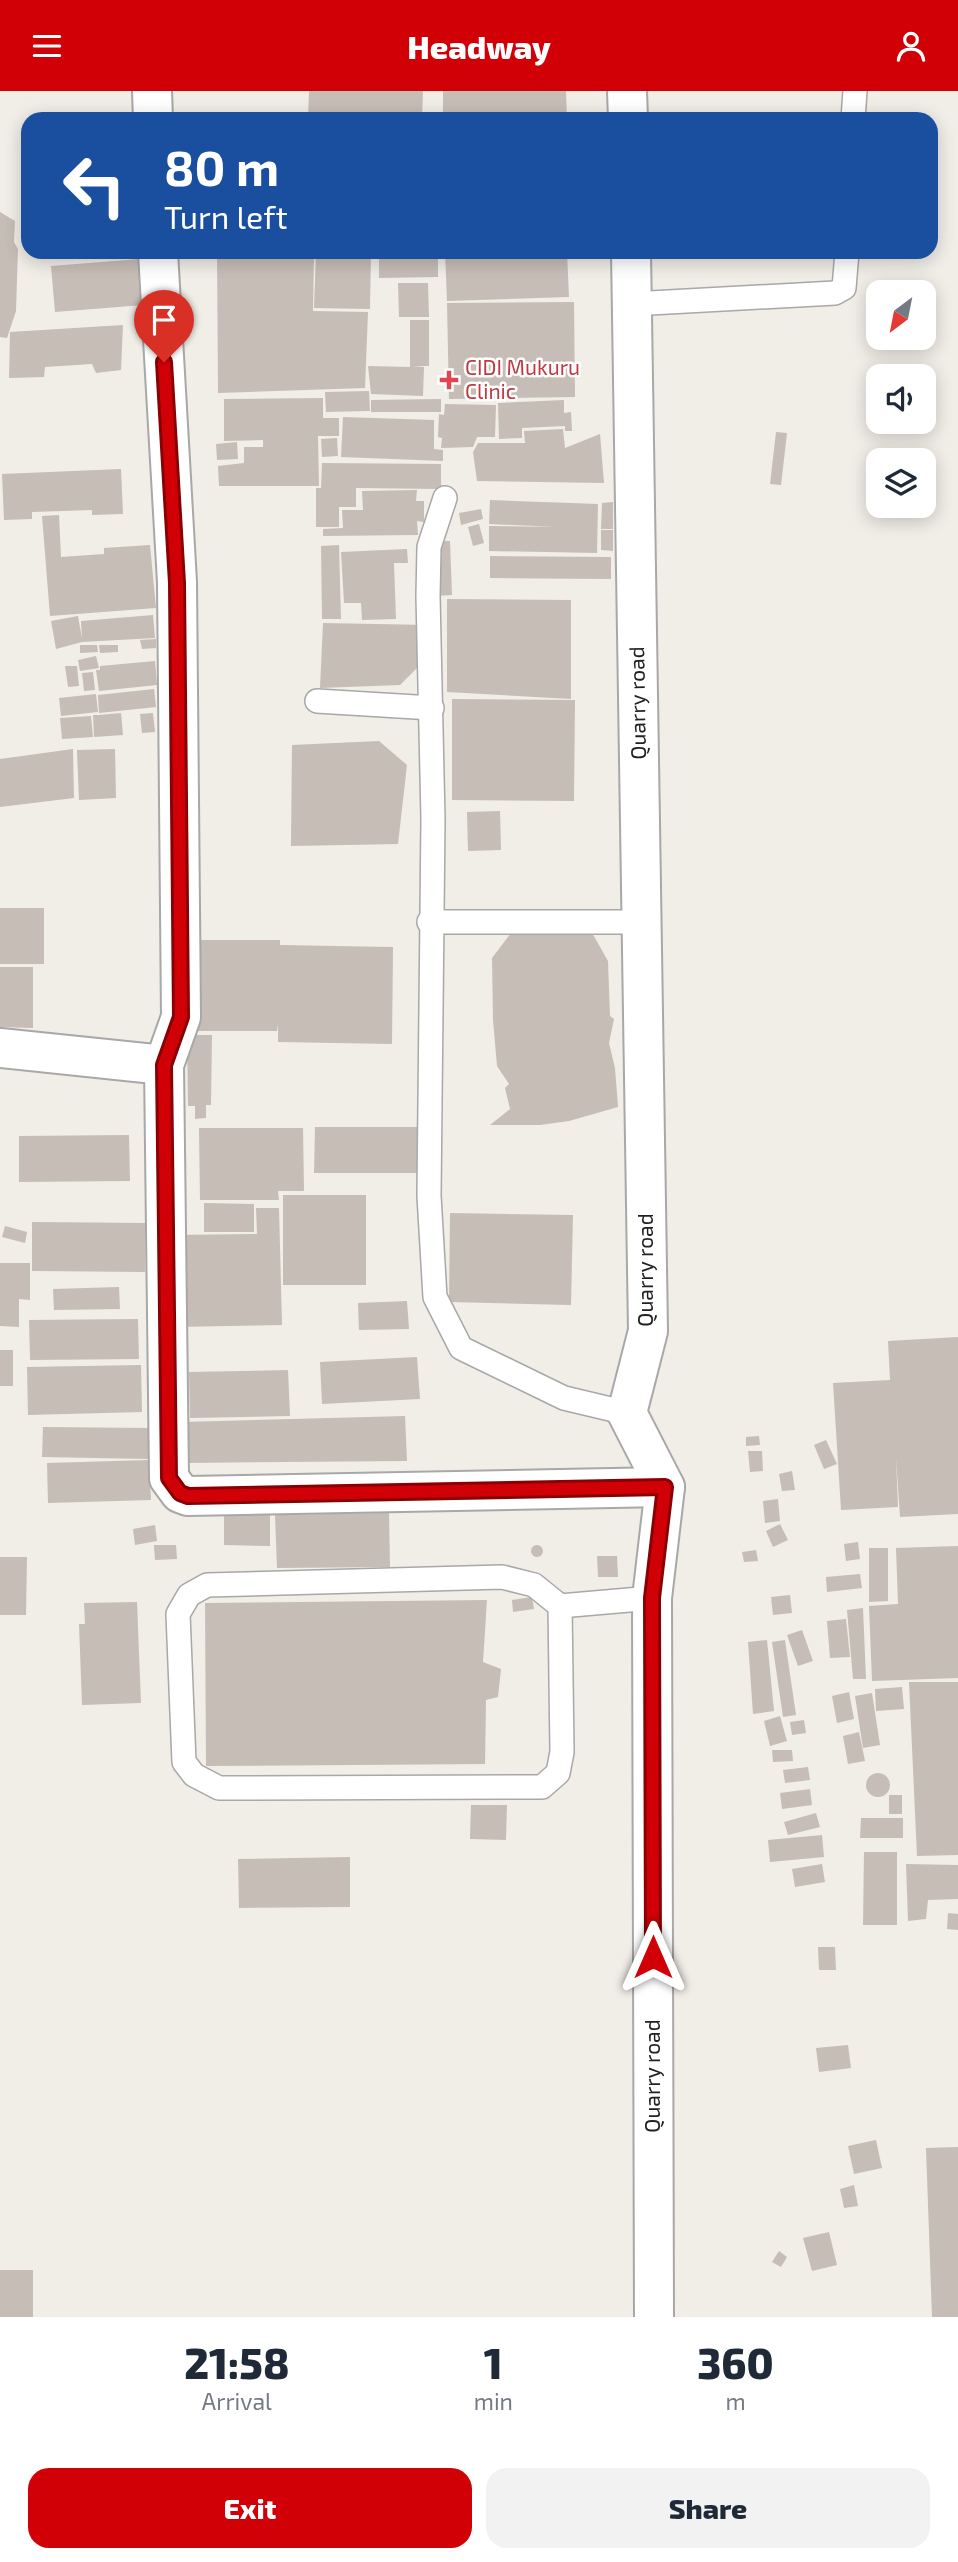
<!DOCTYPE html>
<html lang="en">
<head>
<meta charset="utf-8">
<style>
  :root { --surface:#fff; --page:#f2f2f3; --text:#1f2937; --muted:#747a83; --accent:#d10006 }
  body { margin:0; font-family:"Exo 2",sans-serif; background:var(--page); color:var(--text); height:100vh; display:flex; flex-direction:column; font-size:26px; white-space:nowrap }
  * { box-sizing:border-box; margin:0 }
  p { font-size:23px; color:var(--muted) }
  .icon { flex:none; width:38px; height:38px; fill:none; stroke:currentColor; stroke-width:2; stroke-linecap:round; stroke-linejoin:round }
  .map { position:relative; height:2226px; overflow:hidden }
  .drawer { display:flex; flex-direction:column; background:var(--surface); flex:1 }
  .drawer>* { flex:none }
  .top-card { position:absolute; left:21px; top:21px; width:917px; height:147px; border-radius:21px; box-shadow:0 4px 18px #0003; background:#1a4fa0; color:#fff; overflow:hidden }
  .needle { width:46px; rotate:212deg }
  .tools { position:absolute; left:866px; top:189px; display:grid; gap:14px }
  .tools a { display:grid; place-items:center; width:70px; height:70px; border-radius:14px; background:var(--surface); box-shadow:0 4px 18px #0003; font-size:35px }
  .pin { position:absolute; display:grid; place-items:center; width:60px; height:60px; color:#fff; margin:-72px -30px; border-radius:50% 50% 50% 0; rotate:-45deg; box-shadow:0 0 7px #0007 }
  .pin .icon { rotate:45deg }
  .me { position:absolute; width:77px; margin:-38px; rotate:0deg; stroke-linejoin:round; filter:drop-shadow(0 0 5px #0008) }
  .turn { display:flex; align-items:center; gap:24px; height:147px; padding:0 28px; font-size:32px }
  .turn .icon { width:91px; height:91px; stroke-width:2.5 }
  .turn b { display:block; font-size:49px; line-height:60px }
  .eta { display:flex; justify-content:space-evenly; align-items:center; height:119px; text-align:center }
  .eta b { font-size:42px; font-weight:800; line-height:49px }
  .action { display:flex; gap:14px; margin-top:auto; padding:14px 28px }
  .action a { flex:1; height:80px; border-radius:21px; background:var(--accent); color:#fff; font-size:28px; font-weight:800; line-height:80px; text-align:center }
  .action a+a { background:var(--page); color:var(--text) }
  header { display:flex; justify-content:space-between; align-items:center; height:91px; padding:0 28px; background:var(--accent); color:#fff; font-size:32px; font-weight:800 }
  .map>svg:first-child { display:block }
  .building { fill:#c6bdb6 }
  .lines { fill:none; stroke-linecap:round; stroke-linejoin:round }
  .lane-casing { stroke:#a8a8a8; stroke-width:26 }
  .street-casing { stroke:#a8a8a8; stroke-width:42 }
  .lane { stroke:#fff; stroke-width:23 }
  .street { stroke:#fff; stroke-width:38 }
  .route-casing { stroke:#880004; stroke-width:18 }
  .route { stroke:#d10006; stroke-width:12 }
  .health-dot { fill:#e0444e; stroke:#fff; stroke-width:2.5 }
  .labels { text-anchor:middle; stroke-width:5; stroke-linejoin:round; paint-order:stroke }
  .health-label { font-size:21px; fill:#be3a42; stroke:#fff; text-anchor:start }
  .street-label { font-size:21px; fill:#212121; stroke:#fff }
</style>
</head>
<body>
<header><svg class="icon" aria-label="menu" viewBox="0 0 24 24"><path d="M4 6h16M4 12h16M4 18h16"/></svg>Headway<svg class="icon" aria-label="person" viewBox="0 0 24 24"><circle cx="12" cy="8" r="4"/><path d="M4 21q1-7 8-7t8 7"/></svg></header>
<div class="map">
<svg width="958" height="2226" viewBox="0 0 958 2226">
  <rect width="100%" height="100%" fill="#f1ede7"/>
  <!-- building -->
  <g class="building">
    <polygon points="309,0 423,0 422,28 308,27"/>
    <polygon points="443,0 566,0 567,28 443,28"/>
    <polygon points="0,121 15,130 14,151 18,158 16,220 7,247 0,246"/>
    <polygon points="217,161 314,161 313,220 368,221 365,297 218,302"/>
    <polygon points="316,161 371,161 370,218 314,217"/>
    <polygon points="379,161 438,161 438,186 379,187"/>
    <polygon points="445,161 567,161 569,206 447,210"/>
    <polygon points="152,167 156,213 55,221 51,175"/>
    <polygon points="398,192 428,192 429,226 399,226"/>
    <polygon points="574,211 575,306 449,308 447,212"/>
    <polygon points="410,229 429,229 429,275 413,275 424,276 423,305 371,303 368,275 410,276"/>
    <polygon points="123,234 121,279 96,282 92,273 45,276 44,286 9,287 10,241"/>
    <polygon points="369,300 370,320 326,321 325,301"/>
    <polygon points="323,307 323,327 339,327 339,345 318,345 319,395 219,395 218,375 244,372 244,356 263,356 263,349 224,350 224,308"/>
    <polygon points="441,308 441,321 371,321 371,309"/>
    <polygon points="564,309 564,322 571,321 572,340 565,340 565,335 522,337 522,347 499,348 498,312"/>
    <polygon points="445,313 496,314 495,346 477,346 473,356 441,357 442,347 438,346 439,323 444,324"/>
    <polygon points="343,326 434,329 434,358 443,359 443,370 341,366"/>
    <polygon points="563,338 565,357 600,343 604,392 477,390 473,361 478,352 525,352 524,340"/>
    <polygon points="776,341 787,342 781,394 770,393"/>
    <polygon points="337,347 338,365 322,366 321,348"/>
    <polygon points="237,351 238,368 217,369 216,353"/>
    <polygon points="322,372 441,373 441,398 356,397 356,416 339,416 339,436 316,436 316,397 321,397"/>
    <polygon points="121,378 123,423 92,424 92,419 32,421 32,428 4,429 2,383"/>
    <polygon points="417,399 416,410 424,410 424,431 417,430 418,444 323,445 323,438 343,437 342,419 363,419 362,400"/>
    <polygon points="490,409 598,413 597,462 489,460 489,435 556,436 489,433"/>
    <polygon points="613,411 613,438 601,438 602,412"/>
    <polygon points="481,418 483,428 461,434 459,422"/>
    <polygon points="59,424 61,466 104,463 104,457 150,454 156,517 50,525 42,425"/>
    <polygon points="479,433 484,452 473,455 468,436"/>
    <polygon points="601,439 613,439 613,460 601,459"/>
    <polygon points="434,450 450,450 452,504 436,505"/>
    <polygon points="339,454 341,528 322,528 321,455"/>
    <polygon points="407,458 408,472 394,472 396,528 362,529 361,512 344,512 341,461"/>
    <polygon points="490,465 611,466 611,488 490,487"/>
    <polygon points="447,508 571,509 571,608 447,601"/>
    <polygon points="153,524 155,547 82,551 56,558 51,530 78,525 82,548 81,530"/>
    <polygon points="323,532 428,534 425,569 400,594 320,597"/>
    <polygon points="156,548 156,557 142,558 140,549"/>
    <polygon points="80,554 97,554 98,561 80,562"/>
    <polygon points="99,554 118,554 118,561 100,562"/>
    <polygon points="96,565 99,577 80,580 78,569"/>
    <polygon points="155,570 157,594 99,600 96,579 100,579 100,575"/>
    <polygon points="65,575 77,575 79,595 68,596"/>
    <polygon points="93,581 95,599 84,600 82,582"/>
    <polygon points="154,598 156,616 99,622 98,604"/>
    <polygon points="96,603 98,621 61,625 59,607"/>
    <polygon points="452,608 575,609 574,710 452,709"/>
    <polygon points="121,622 123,644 94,646 93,624 99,624 99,628 99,624"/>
    <polygon points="153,622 155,641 142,642 140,623"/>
    <polygon points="91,625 93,646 62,648 60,627"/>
    <polygon points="379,650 407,674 398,753 291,755 292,654"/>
    <polygon points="73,658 74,707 0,716 0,668"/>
    <polygon points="115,658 116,707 79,709 77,659"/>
    <polygon points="500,720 501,759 468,760 467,721"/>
    <rect x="0" y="817" width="44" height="56"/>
    <polygon points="514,838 591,840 608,870 610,925 614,928 609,952 615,977 618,1016 569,1030 540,1034 490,1034 510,1018 505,997 509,993 497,975 493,929 492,867"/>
    <polygon points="181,849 280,849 280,854 393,856 392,953 278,951 278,933 277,940 187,940"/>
    <polygon points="0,876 33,876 33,937 0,936"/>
    <polygon points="187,944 212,944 211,1014 206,1014 206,1027 195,1028 195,1015 188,1015"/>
    <polygon points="315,1036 418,1036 418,1082 314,1082"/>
    <polygon points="199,1037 303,1037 304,1100 278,1100 279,1109 200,1109"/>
    <polygon points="129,1044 130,1090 19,1091 19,1045"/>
    <rect x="283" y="1104" width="83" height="90"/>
    <polygon points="204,1112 254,1113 254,1141 204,1141"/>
    <polygon points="256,1117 279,1117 282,1234 175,1236 172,1144 257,1143"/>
    <polygon points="450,1122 573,1124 571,1214 449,1211"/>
    <polygon points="32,1131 145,1132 145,1181 32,1180"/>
    <polygon points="5,1135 27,1141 25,1152 2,1146"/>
    <polygon points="0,1172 30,1172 30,1209 19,1208 19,1236 0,1235"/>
    <polygon points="119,1196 120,1218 54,1219 53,1198"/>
    <polygon points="407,1210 409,1238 359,1239 358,1212"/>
    <polygon points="138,1228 139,1268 30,1269 29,1229"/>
    <polygon points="958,1246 958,1423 900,1426 896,1366 898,1416 841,1419 833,1292 890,1289 888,1250"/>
    <rect x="0" y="1259" width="13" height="36"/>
    <polygon points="417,1266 420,1308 322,1313 320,1271"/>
    <polygon points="141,1274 142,1321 28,1324 27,1276"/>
    <polygon points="288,1279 290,1325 190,1327 189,1281"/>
    <polygon points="405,1325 407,1370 183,1372 182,1331"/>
    <polygon points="43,1336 149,1337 149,1368 42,1366"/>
    <polygon points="759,1345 760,1354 746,1355 746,1346"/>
    <polygon points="826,1349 837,1373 824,1378 814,1354"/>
    <polygon points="748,1360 762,1360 763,1380 750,1381"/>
    <polygon points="149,1369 151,1409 48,1412 47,1372"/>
    <polygon points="792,1380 795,1399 782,1400 779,1383"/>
    <polygon points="778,1408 780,1430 765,1432 763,1410"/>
    <polygon points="224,1417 270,1418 270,1455 224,1454"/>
    <polygon points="389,1422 390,1476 277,1477 275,1424"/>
    <polygon points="780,1433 788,1449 773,1456 766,1440"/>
    <polygon points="155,1434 157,1450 135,1454 133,1438"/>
    <polygon points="858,1451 860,1468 846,1470 844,1453"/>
    <circle cx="537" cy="1460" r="6"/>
    <polygon points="154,1454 176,1454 177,1468 155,1469"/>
    <polygon points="958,1455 958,1587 872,1590 869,1515 898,1513 896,1457"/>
    <polygon points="869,1457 888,1457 888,1510 869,1511"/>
    <polygon points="756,1459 758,1470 744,1471 742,1461"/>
    <polygon points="597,1465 617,1465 618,1486 598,1486"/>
    <polygon points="0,1466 27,1466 26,1524 0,1524"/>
    <polygon points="860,1483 862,1497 827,1501 826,1486"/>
    <polygon points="790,1504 792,1522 773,1524 771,1506"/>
    <polygon points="532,1506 534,1518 513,1521 512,1509"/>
    <polygon points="487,1509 483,1571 501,1578 498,1606 486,1609 485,1673 206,1675 205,1512"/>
    <polygon points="137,1511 141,1612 82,1614 79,1533 85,1533 84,1512"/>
    <polygon points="863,1517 866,1588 853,1588 847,1519"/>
    <polygon points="846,1528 850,1566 830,1567 827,1530"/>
    <polygon points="802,1539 813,1570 798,1575 787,1544"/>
    <polygon points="767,1549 774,1620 753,1623 748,1551"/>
    <polygon points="785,1549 796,1624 783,1626 772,1551"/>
    <polygon points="909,1591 958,1591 958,1764 917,1765"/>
    <polygon points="902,1596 904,1618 876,1620 875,1598"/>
    <polygon points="849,1601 854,1628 837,1632 832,1605"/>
    <polygon points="872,1602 880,1654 863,1657 855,1605"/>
    <polygon points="780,1625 787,1650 770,1655 764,1630"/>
    <polygon points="804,1629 806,1642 792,1644 790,1631"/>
    <polygon points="859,1641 865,1670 848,1673 843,1645"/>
    <polygon points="772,1659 792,1659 793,1670 773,1671"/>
    <polygon points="808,1676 810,1689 785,1692 783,1679"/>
    <circle cx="878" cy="1694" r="12"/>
    <polygon points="810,1698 812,1714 782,1718 780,1702"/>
    <rect x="889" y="1704" width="13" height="19"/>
    <polygon points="471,1714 507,1714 506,1749 470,1748"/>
    <polygon points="816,1722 820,1736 788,1744 784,1731"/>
    <polygon points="861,1727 903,1727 903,1747 860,1747"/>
    <polygon points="822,1744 824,1766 770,1771 768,1749"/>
    <polygon points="864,1761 897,1761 897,1834 863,1834"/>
    <polygon points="350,1766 350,1816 239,1817 238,1768"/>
    <polygon points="822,1773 825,1791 795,1796 792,1778"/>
    <polygon points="906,1773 958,1774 958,1808 928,1809 926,1828 908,1830"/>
    <polygon points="948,1822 958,1823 958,1839 947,1838"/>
    <polygon points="818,1856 835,1856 836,1879 819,1879"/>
    <polygon points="848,1954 851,1977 819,1981 816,1957"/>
    <polygon points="876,2049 882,2077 854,2083 848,2055"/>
    <polygon points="958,2056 958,2226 932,2226 926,2057"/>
    <polygon points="854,2094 858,2115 844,2117 840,2098"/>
    <polygon points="829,2141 837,2174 812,2180 803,2147"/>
    <polygon points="779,2160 787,2166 781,2176 772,2171"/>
    <rect x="0" y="2179" width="33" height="47"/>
  </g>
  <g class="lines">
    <defs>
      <g id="lane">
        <polyline points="853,28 855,0"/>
        <polyline points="632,213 835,202 844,197 847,161"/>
        <polyline points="445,407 429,456 428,505 433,728 429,1105 435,1206 461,1257 564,1307 627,1322"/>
        <polyline points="317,610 432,617"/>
        <polyline points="429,831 641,831"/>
        <polyline points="560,1515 562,1661 558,1682 542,1696 219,1697 194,1684 184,1671 178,1523 189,1504 207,1494 502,1486 534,1494 560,1515 652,1507"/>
      </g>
      <g id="street">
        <polyline points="152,0 153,28"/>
        <polyline points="627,0 628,28"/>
        <polyline points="158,161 177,491 181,926 164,974 169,1387 180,1402 188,1405 665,1396"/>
        <polyline points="631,161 648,1240 627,1322 665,1396 652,1507 654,2226"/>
        <polyline points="0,957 164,974"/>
      </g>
    </defs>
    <!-- lane casing -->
    <use href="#lane" class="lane-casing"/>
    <!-- street casing -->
    <use href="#street" class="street-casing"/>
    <!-- lane -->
    <use href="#lane" class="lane"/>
    <!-- street -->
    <use href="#street" class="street"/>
  </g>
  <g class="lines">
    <defs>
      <polyline id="route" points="164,271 177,492 181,926 164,974 169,1387 180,1402 188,1405 665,1396 652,1507 653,1866"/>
    </defs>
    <!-- route casing -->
    <use href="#route" class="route-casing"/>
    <!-- route -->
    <use href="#route" class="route"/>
  </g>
  <!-- markers -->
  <path class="health-dot" d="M445.5 278.5h7v7h7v7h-7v7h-7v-7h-7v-7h7z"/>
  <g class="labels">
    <!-- health labels -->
    <g class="health-label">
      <text x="465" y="284">CIDI Mukuru<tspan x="465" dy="24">Clinic</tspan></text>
    </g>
    <!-- street labels -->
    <g class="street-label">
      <text transform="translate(638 612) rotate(-91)" y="7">Quarry road</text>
      <text transform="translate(646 1179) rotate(-90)" y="7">Quarry road</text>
      <text transform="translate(653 1985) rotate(-90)" y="7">Quarry road</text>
    </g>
  </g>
</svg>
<div class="tools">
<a><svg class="needle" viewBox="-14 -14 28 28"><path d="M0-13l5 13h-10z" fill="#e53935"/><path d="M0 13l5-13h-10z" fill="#747a83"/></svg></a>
<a><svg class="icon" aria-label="sound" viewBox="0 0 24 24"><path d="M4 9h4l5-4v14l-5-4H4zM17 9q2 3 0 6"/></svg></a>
<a><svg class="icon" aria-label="layers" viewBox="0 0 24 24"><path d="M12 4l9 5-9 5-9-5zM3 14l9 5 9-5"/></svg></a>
</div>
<div class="pin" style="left:164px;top:271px;background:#d93025"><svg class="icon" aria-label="arrive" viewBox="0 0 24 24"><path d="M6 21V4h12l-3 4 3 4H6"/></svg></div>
<svg class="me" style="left:653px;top:1866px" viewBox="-20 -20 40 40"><path d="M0-17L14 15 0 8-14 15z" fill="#d10006" stroke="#fff" stroke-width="4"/></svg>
<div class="top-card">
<div class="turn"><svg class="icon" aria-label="left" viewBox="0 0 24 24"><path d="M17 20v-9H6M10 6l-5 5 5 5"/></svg><div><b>80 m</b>Turn left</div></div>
</div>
</div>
<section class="drawer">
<div class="eta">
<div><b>21:58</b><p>Arrival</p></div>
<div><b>1</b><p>min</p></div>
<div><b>360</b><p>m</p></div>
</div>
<div class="action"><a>Exit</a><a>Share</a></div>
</section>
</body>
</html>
